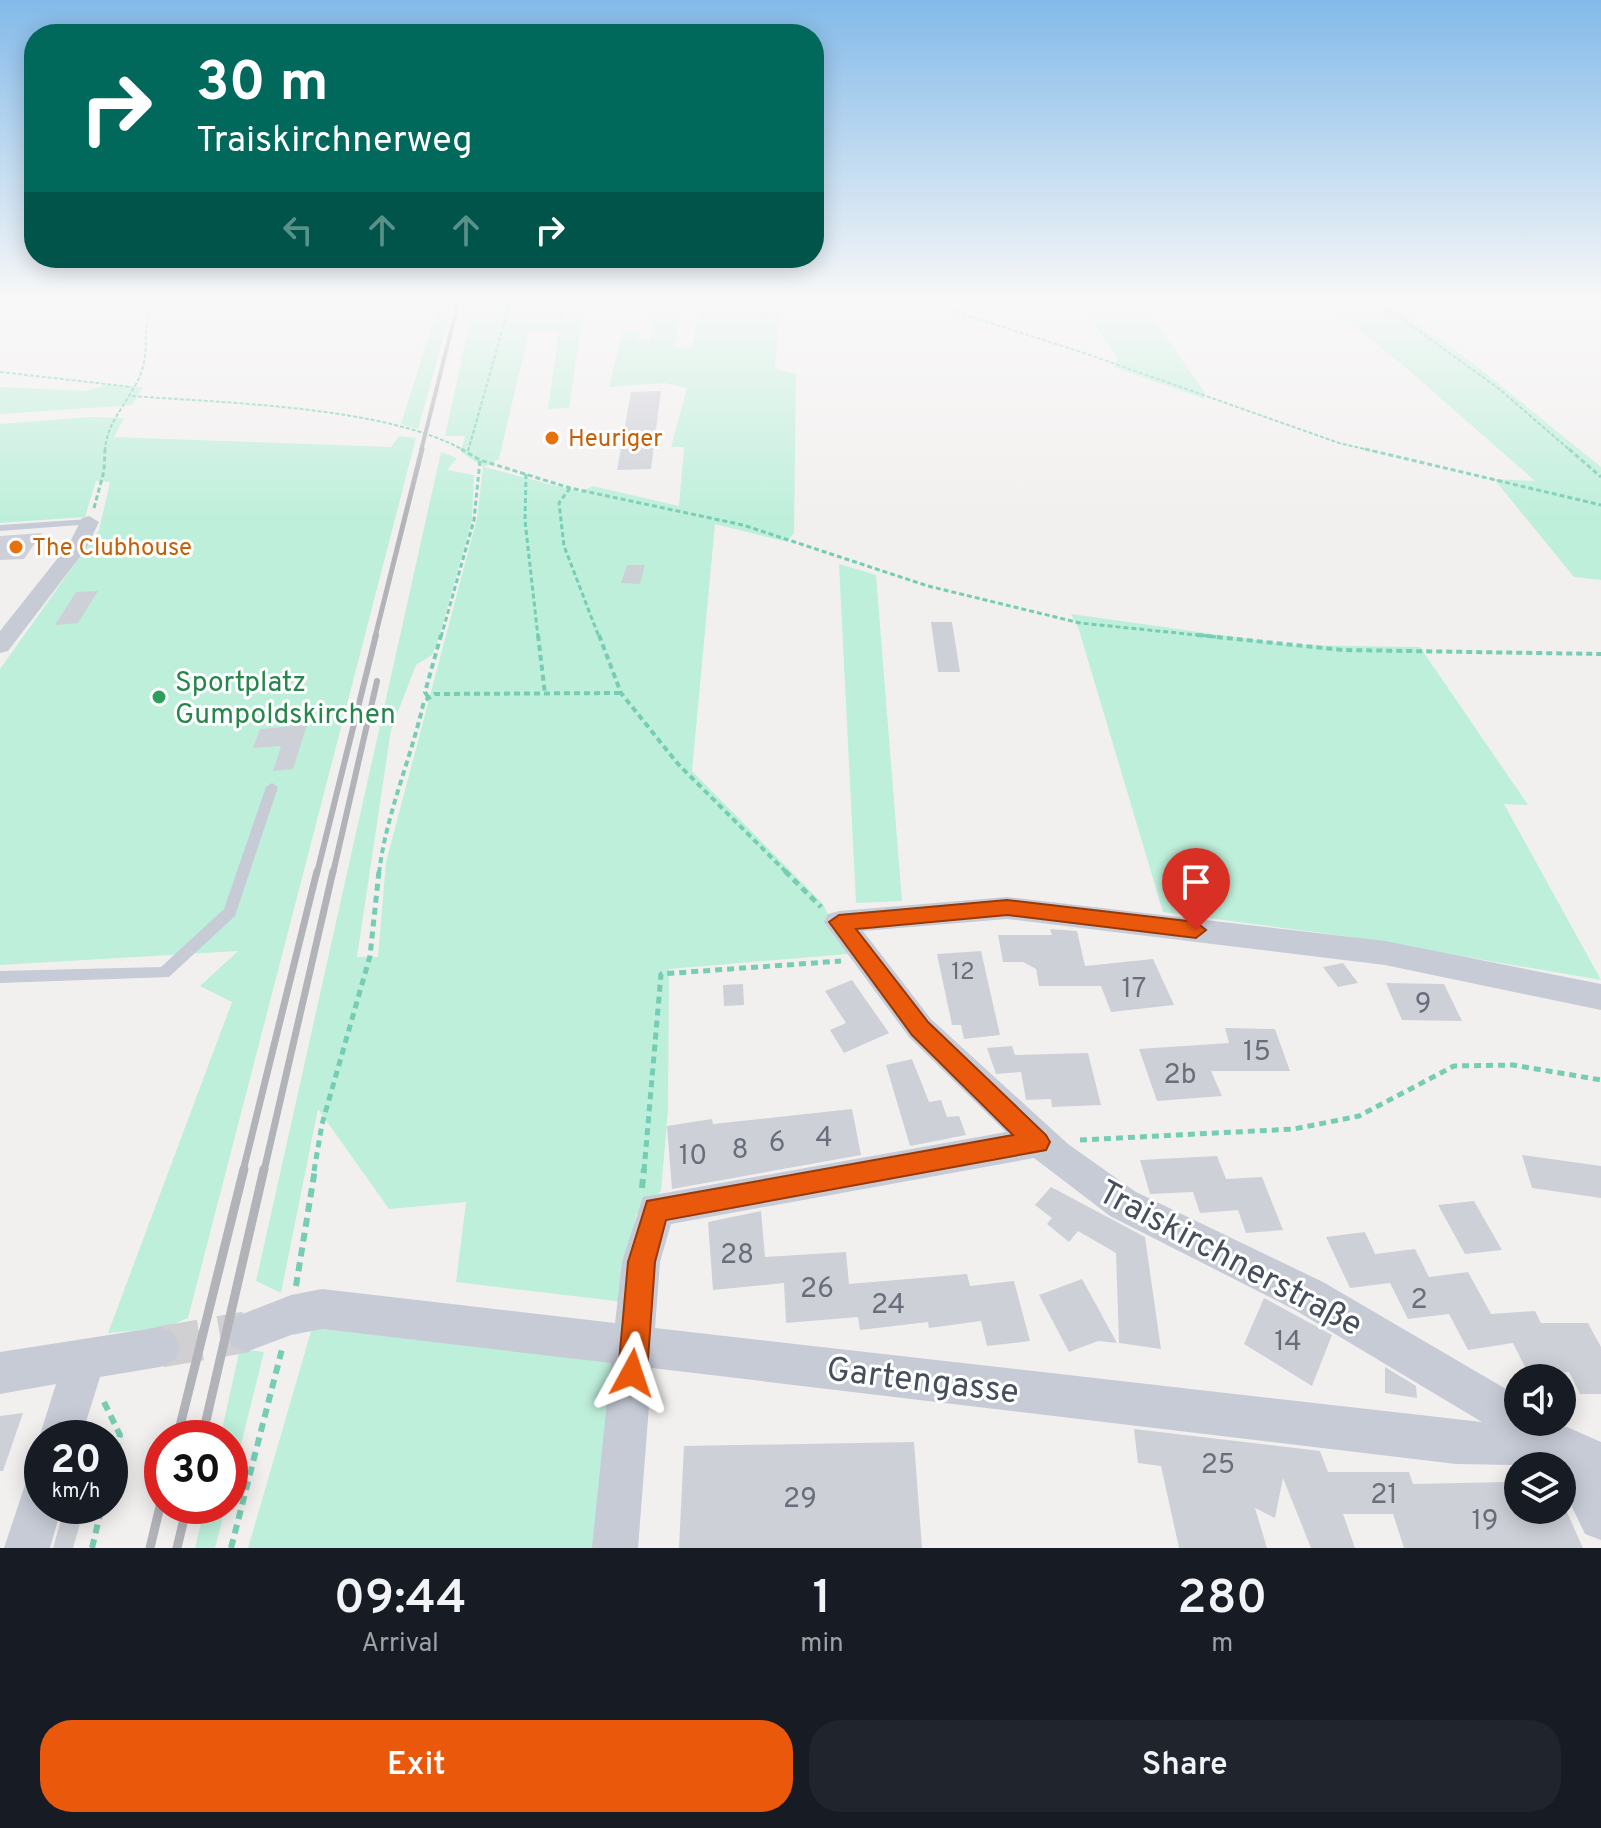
<!DOCTYPE html>
<html lang="en">
<head>
<meta charset="utf-8">
<style>
  :root { --surface:#171b24; --page:#20242c; --text:#f1f3f6; --muted:#9ea1a6; --accent:#ea580c }
  body { margin:0; font-family:Overpass,sans-serif; background:var(--page); color:var(--text); height:100vh; display:flex; flex-direction:column; font-size:30px; white-space:nowrap }
  * { box-sizing:border-box; margin:0 }
  p { font-size:26px; color:var(--muted) }
  .icon { flex:none; width:44px; height:44px; fill:none; stroke:currentColor; stroke-width:2; stroke-linecap:round; stroke-linejoin:round }
  .map { position:relative; height:1548px; overflow:hidden }
  .sheet { display:flex; flex-direction:column; background:var(--surface); flex:1 }
  .sheet>* { flex:none }
  .banner { position:absolute; left:24px; top:24px; width:800px; height:244px; border-radius:32px; box-shadow:0 4px 20px #0003; background:#00695c; color:#fff; overflow:hidden }
  .buttons { position:absolute; left:1504px; top:1364px; display:grid; gap:16px }
  .buttons a { display:grid; place-items:center; width:72px; height:72px; border-radius:50%; background:var(--surface); box-shadow:0 4px 20px #0003; font-size:40px }
  .speed { position:absolute; left:24px; top:1420px; display:flex; gap:16px; font-size:40px; font-weight:700; text-align:center }
  .speed>* { display:grid; place-content:center; width:104px; height:104px; border-radius:50%; background:var(--surface); box-shadow:0 4px 20px #0003; line-height:1 }
  .speed small { font-size:20px; font-weight:400 }
  .speed .limit { border:12px solid #d22; background:#fff; color:#111 }
  .pin { position:absolute; display:grid; place-items:center; width:68px; height:68px; color:#fff; margin:-82px -34px; border-radius:50% 50% 50% 0; rotate:-45deg; box-shadow:0 0 8px #0007 }
  .pin .icon { rotate:45deg }
  .me { position:absolute; width:88px; margin:-44px; rotate:5deg; stroke-linejoin:round; filter:drop-shadow(0 0 6px #0008) }
  .turn { display:flex; align-items:center; gap:28px; height:168px; padding:0 40px; font-size:36px }
  .turn .icon { width:104px; height:104px; stroke-width:2.5 }
  .turn b { display:block; font-size:56px; line-height:68px }
  .lanes { display:flex; align-items:center; height:76px; padding:0 40px; background:#0003; justify-content:center; gap:40px; direction:ltr }
  .lanes .off { opacity:.35 }
  .eta { display:flex; justify-content:space-evenly; align-items:center; height:136px; text-align:center }
  .eta b { font-size:48px; font-weight:600; line-height:56px }
  .button { display:flex; gap:16px; margin-top:auto; padding:16px 40px }
  .button a { flex:1; height:92px; border-radius:32px; background:var(--accent); color:#fff; font-size:32px; font-weight:600; line-height:92px; text-align:center }
  .button a+a { background:var(--page); color:var(--text) }
  .map>svg:first-child { display:block }
  .green { fill:#beefdb }
  .building { fill:#ced0d7 }
  .lines { fill:none; stroke-linecap:round; stroke-linejoin:round }
  .minor-tunnel { stroke:#d0d0d2; stroke-width:41; stroke-dasharray:41 20; stroke-linecap:butt }
  .path-far4 { stroke:#76cdb4; stroke-width:2; stroke-dasharray:4 2; stroke-linecap:butt }
  .path-far3 { stroke:#76cdb4; stroke-width:3; stroke-dasharray:5 3; stroke-linecap:butt }
  .path-far2 { stroke:#76cdb4; stroke-width:4; stroke-dasharray:6 4; stroke-linecap:butt }
  .path-far1 { stroke:#76cdb4; stroke-width:5; stroke-dasharray:7 5; stroke-linecap:butt }
  .path { stroke:#76cdb4; stroke-width:6; stroke-dasharray:9 6; stroke-linecap:butt }
  .service { fill:#c6cbd6; fill-rule:evenodd }
  .minor { fill:#c6cbd6; fill-rule:evenodd }
  .rail-far4 { stroke:#b1b3b9; stroke-width:4 }
  .rail-far3 { stroke:#b1b3b9; stroke-width:5 }
  .rail-far2 { stroke:#b1b3b9; stroke-width:6 }
  .rail-far1 { stroke:#b1b3b9; stroke-width:7 }
  .rail { stroke:#b1b3b9; stroke-width:9 }
  .route { fill:#ea580c; stroke:#983908; stroke-width:2 }
  .food-dot { fill:#e8710a; stroke:#fff; stroke-width:3 }
  .leisure-dot { fill:#2e9e5b; stroke:#fff; stroke-width:3 }
  .labels { text-anchor:middle; stroke-width:6; stroke-linejoin:round; paint-order:stroke }
  .far-food-label { font-size:24px; fill:#c56008; stroke:#fff; text-anchor:start }
  .number-label { font-size:24px; fill:#696e7b }
  .leisure-label { font-size:28px; fill:#27864d; stroke:#fff; text-anchor:start }
  .near-number-label { font-size:28px; fill:#696e7b }
  .near-street-label { font-size:34px; fill:#474e5c; stroke:#fff }
</style>
</head>
<body>
<div class="map">
<svg width="1601" height="1548" viewBox="0 0 1601 1548">
  <rect width="100%" height="100%" fill="#f2f0ef"/>
  <!-- green -->
  <g class="green">
    <polygon points="439,303 453,303 418,429 401,424"/>
    <polygon points="474,303 567,303 562,319 582,319 569,408 548,409 559,331 529,331 499,459 484,467 579,492 593,486 679,506 684,447 671,447 687,388 665,383 609,387 623,331 641,331 638,340 649,341 658,303 683,303 674,347 691,348 701,303 780,303 775,369 796,374 794,533 787,542 715,524 692,771 823,904 848,954 669,969 668,1110 661,1191 636,1215 624,1302 456,1282 466,1202 389,1209 318,1109 281,1293 256,1281 441,452 457,458 447,470 474,475 472,521 439,637 432,655 416,665 391,730 357,957 378,957 386,862 477,518 483,467 461,452 465,436 445,436"/>
    <polygon points="1080,303 1142,303 1205,393 1204,399 1113,367 1118,358"/>
    <polygon points="1326,303 1386,303 1397,310 1473,363 1601,467 1601,580 1574,577 1494,479 1535,481 1405,367"/>
    <polygon points="106,385 143,387 132,405 0,414 0,387 86,391"/>
    <polygon points="91,417 124,418 114,437 391,447 399,436 416,438 188,1318 164,1328 108,1333 232,1002 200,986 238,951 0,965 0,669 99,530 110,482 96,481 85,517 0,523 0,424"/>
    <polygon points="839,564 876,575 902,901 856,903"/>
    <polygon points="1071,614 1291,645 1420,647 1528,805 1504,804 1601,980 1344,936 1163,912 1079,630"/>
    <polygon points="312,1328 617,1362 599,1548 248,1548"/>
    <polygon points="240,1349 264,1352 230,1489 230,1438 220,1438"/>
    <polygon points="205,1506 226,1506 215,1548 195,1548"/>
  </g>
  <!-- building -->
  <g class="building">
    <polygon points="661,391 651,469 617,470 631,392"/>
    <polygon points="42,533 24,559 0,560 0,536"/>
    <polygon points="627,565 645,565 640,584 621,583"/>
    <polygon points="98,591 78,623 55,625 76,592"/>
    <polygon points="931,622 952,622 960,672 938,672"/>
    <polygon points="307,725 293,769 273,771 281,746 253,748 260,729"/>
    <polygon points="1050,929 1077,931 1085,966 1153,959 1174,1005 1111,1012 1101,986 1039,986 1036,969 1023,962 1003,962 998,935 1052,935"/>
    <polygon points="981,951 1000,1035 964,1039 961,1025 952,1025 937,954"/>
    <polygon points="1343,963 1358,983 1338,987 1323,967"/>
    <polygon points="852,980 889,1033 844,1053 830,1030 846,1023 825,991"/>
    <polygon points="1386,983 1444,984 1462,1021 1402,1020"/>
    <polygon points="743,984 744,1005 724,1006 723,985"/>
    <polygon points="1225,1028 1275,1029 1290,1071 1211,1071 1222,1096 1157,1101 1139,1049 1229,1043"/>
    <polygon points="1012,1046 1015,1055 1088,1053 1101,1105 1052,1107 1051,1099 1026,1100 1021,1072 996,1074 987,1048"/>
    <polygon points="912,1059 929,1102 941,1100 947,1117 959,1116 966,1135 910,1146 886,1065"/>
    <polygon points="852,1109 861,1155 672,1189 667,1126 712,1119 713,1124"/>
    <polygon points="1522,1155 1601,1166 1601,1198 1532,1188"/>
    <polygon points="1217,1156 1226,1179 1262,1177 1283,1230 1246,1233 1238,1210 1200,1213 1193,1192 1150,1194 1140,1160"/>
    <polygon points="1051,1187 1145,1237 1161,1349 1119,1343 1116,1253 1078,1231 1069,1242 1047,1224 1052,1218 1035,1205"/>
    <polygon points="1474,1201 1502,1250 1465,1254 1438,1205"/>
    <polygon points="761,1211 765,1257 846,1252 849,1284 967,1274 970,1286 1014,1281 1030,1341 987,1346 981,1321 929,1328 928,1322 860,1330 858,1317 786,1323 784,1283 713,1290 708,1222"/>
    <polygon points="1365,1232 1375,1254 1415,1249 1429,1277 1468,1272 1491,1314 1535,1311 1541,1323 1588,1323 1601,1347 1601,1394 1580,1394 1569,1372 1548,1374 1544,1366 1525,1367 1513,1343 1468,1350 1449,1314 1408,1319 1390,1283 1350,1288 1326,1237"/>
    <polygon points="1082,1279 1117,1343 1098,1341 1069,1352 1039,1295"/>
    <polygon points="1264,1298 1332,1335 1312,1386 1244,1344"/>
    <polygon points="1385,1367 1416,1386 1417,1398 1385,1393"/>
    <polygon points="23,1413 3,1471 0,1471 0,1416"/>
    <polygon points="1134,1429 1320,1451 1328,1472 1409,1472 1413,1484 1505,1482 1509,1491 1518,1490 1518,1510 1566,1510 1583,1548 1404,1548 1393,1514 1343,1514 1355,1548 1311,1548 1283,1478 1275,1518 1255,1508 1267,1548 1179,1548 1161,1466 1138,1463"/>
    <polygon points="914,1442 922,1548 679,1548 684,1446"/>
    <polygon points="65,1506 85,1506 73,1548 53,1548"/>
  </g>
  <g class="lines">
    <!-- minor-tunnel -->
    <polyline class="minor-tunnel" points="160,1347 246,1332"/>
    <!-- path-far4 -->
    <g class="path-far4">
      <polyline points="928,303 1087,354 1339,443 1373,451"/>
      <polyline points="1380,303 1498,388 1571,451"/>
      <polyline points="0,372 132,387"/>
      <path d="M 132,396 C 223,403 387,406 465,451"/>
      <path d="M 105,451 C 106,417 138,395 144,362 C 149,337 140,325 157,303"/>
      <polyline points="468,451 510,303"/>
    </g>
    <!-- path-far3 -->
    <g class="path-far3">
      <polyline points="461,449 480,460 570,488 743,525 928,586 1080,623 1217,637"/>
      <polyline points="1365,449 1601,505"/>
      <polyline points="1569,449 1601,477"/>
      <polyline points="526,474 525,521 538,637"/>
      <polyline points="570,488 559,503 564,546 599,637"/>
      <polyline points="94,508 104,471 105,449"/>
      <polyline points="441,637 474,520 480,460"/>
    </g>
    <!-- path-far2 -->
    <g class="path-far2">
      <polyline points="538,635 545,694"/>
      <polyline points="599,635 621,693 678,764 787,873"/>
      <polyline points="1197,635 1343,650 1601,654"/>
      <polyline points="428,697 425,692 441,635"/>
      <path d="M 379,873 C 386,814 411,759 424,701 L 435,694 L 621,693"/>
    </g>
    <!-- path-far1 -->
    <g class="path-far1">
      <polyline points="785,871 821,907"/>
      <polyline points="1080,1140 1294,1129 1359,1116 1454,1066 1513,1065 1601,1080"/>
      <polyline points="314,1171 322,1124 370,956 379,871"/>
      <polyline points="644,1171 661,974 841,961"/>
    </g>
    <!-- path -->
    <g class="path">
      <polyline points="642,1188 644,1169"/>
      <polyline points="296,1286 315,1169"/>
      <polyline points="104,1402 120,1435 110,1475"/>
      <polyline points="92,1548 102,1506"/>
      <polyline points="231,1548 282,1349"/>
    </g>
    <!-- service -->
    <g class="service">
      <polygon points="89,519 92,520 92,524 0,531 0,525"/>
      <polygon points="272,783 278,787 235,916 169,977 0,983 0,971 161,967 224,909 266,787"/>
    </g>
    <!-- minor -->
    <g class="minor">
      <polygon points="89,516 99,522 86,549 8,651 0,653 0,631 69,544 82,518"/>
      <path d="M 1007,897 L 1385,941 L 1601,984 L 1601,1010 L 1385,965 L 1007,919 L 863,931 L 931,1019 L 1068,1144 L 1136,1192 L 1323,1282 L 1518,1396 L 1518,1422 L 1567,1427 L 1601,1442 L 1601,1540 L 1585,1534 L 1562,1486 L 1562,1466 L 1456,1464 L 652,1368 L 638,1548 L 592,1548 L 611,1363 L 322,1329 L 291,1335 L 246,1352 L 232,1346 L 226,1332 L 232,1318 L 291,1295 L 322,1289 L 615,1323 L 622,1262 L 643,1197 L 1006,1132 L 909,1037 L 824,922 L 828,914 L 839,911 ZM 1034,1158 L 1110,1216 L 1295,1310 L 1482,1422 L 655,1328 L 660,1262 L 671,1224 Z"/>
      <polygon points="160,1327 174,1333 180,1347 174,1361 160,1367 100,1377 81,1438 42,1438 42,1446 39,1438 56,1384 0,1394 0,1352"/>
      <polygon points="42,1476 42,1506 62,1506 50,1548 4,1548 26,1482"/>
    </g>
    <!-- rail-far4 -->
    <polyline class="rail-far4" points="421,451 458,303"/>
    <!-- rail-far3 -->
    <polyline class="rail-far3" points="375,637 422,449"/>
    <!-- rail-far2 -->
    <g class="rail-far2">
      <polyline points="317,873 376,635"/>
      <polyline points="333,873 377,681"/>
    </g>
    <!-- rail-far1 -->
    <g class="rail-far1">
      <polyline points="243,1171 317,871"/>
      <polyline points="264,1171 333,871"/>
    </g>
    <!-- rail -->
    <g class="rail">
      <polyline points="177,1438 244,1169"/>
      <polyline points="202,1438 264,1169"/>
      <polyline points="150,1548 162,1498"/>
      <polyline points="177,1548 187,1506"/>
    </g>
  </g>
  <!-- sky -->
  <linearGradient id="sky" x2="0" y2="1"><stop stop-color="#83bae9"/><stop offset="0.58" stop-color="#f9f8f8"/><stop offset="1" stop-color="#f9f8f8" stop-opacity="0"/></linearGradient>
  <rect width="1601" height="520" fill="url(#sky)"/>
  <!-- route -->
  <polygon class="route" points="1007,900 1196,922 1206,930 1196,938 1007,915 856,929 928,1022 1046,1135 1050,1142 1046,1150 666,1220 655,1262 647,1373 642,1383 632,1387 622,1383 618,1373 628,1262 647,1201 1013,1135 912,1035 829,922 839,915"/>
  <!-- markers -->
  <g class="food-dot">
    <circle cx="552" cy="438" r="8"/>
    <circle cx="16" cy="547" r="8"/>
  </g>
  <circle class="leisure-dot" cx="159" cy="697" r="8"/>
  <g class="labels">
    <!-- far-food labels -->
    <g class="far-food-label">
      <text x="568" y="446">Heuriger</text>
      <text x="32" y="555">The Clubhouse</text>
    </g>
    <!-- number labels -->
    <g class="number-label">
      <text x="963" y="979">12</text>
    </g>
    <!-- leisure labels -->
    <g class="leisure-label">
      <text x="175" y="691">Sportplatz<tspan x="175" dy="32">Gumpoldskirchen</tspan></text>
    </g>
    <!-- near-number labels -->
    <g class="near-number-label">
      <text x="1134" y="997">17</text>
      <text x="1423" y="1012">9</text>
      <text x="1257" y="1060">15</text>
      <text x="1180" y="1083">2b</text>
      <text x="824" y="1146">4</text>
      <text x="777" y="1151">6</text>
      <text x="740" y="1158">8</text>
      <text x="693" y="1164">10</text>
      <text x="737" y="1263">28</text>
      <text x="817" y="1297">26</text>
      <text x="1419" y="1308">2</text>
      <text x="888" y="1313">24</text>
      <text x="1288" y="1350">14</text>
      <text x="1218" y="1473">25</text>
      <text x="1384" y="1503">21</text>
      <text x="800" y="1507">29</text>
      <text x="1485" y="1529">19</text>
    </g>
    <!-- near-street labels -->
    <g class="near-street-label">
      <text transform="translate(1231 1257) rotate(28)" y="12">Traiskirchnerstraße</text>
      <text transform="translate(923 1379) rotate(7)" y="12">Gartengasse</text>
    </g>
  </g>
</svg>
<div class="buttons">
<a><svg class="icon" aria-label="sound" viewBox="0 0 24 24"><path d="M4 9h4l5-4v14l-5-4H4zM17 9q2 3 0 6"/></svg></a>
<a><svg class="icon" aria-label="layers" viewBox="0 0 24 24"><path d="M12 4l9 5-9 5-9-5zM3 14l9 5 9-5"/></svg></a>
</div>
<div class="speed"><div>20<small>km/h</small></div><div class="limit">30</div></div>
<div class="pin" style="left:1196px;top:930px;background:#d93025"><svg class="icon" aria-label="arrive" viewBox="0 0 24 24"><path d="M6 21V4h12l-3 4 3 4H6"/></svg></div>
<svg class="me" style="left:632px;top:1373px" viewBox="-20 -20 40 40"><path d="M0-17L14 15 0 8-14 15z" fill="#ea580c" stroke="#fff" stroke-width="4"/></svg>
<div class="banner">
<div class="turn"><svg class="icon" aria-label="right" viewBox="0 0 24 24"><path d="M7 20v-9h11M14 6l5 5-5 5"/></svg><div><b>30 m</b>Traiskirchnerweg</div></div>
<div class="lanes"><svg class="icon off" aria-label="left" viewBox="0 0 24 24"><path d="M17 20v-9H6M10 6l-5 5 5 5"/></svg><svg class="icon off" aria-label="ahead" viewBox="0 0 24 24"><path d="M12 20V5M6 11l6-6 6 6"/></svg><svg class="icon off" aria-label="ahead" viewBox="0 0 24 24"><path d="M12 20V5M6 11l6-6 6 6"/></svg><svg class="icon" aria-label="right" viewBox="0 0 24 24"><path d="M7 20v-9h11M14 6l5 5-5 5"/></svg></div>
</div>
</div>
<section class="sheet">
<div class="eta">
<div><b>09:44</b><p>Arrival</p></div>
<div><b>1</b><p>min</p></div>
<div><b>280</b><p>m</p></div>
</div>
<div class="button"><a>Exit</a><a>Share</a></div>
</section>
</body>
</html>
